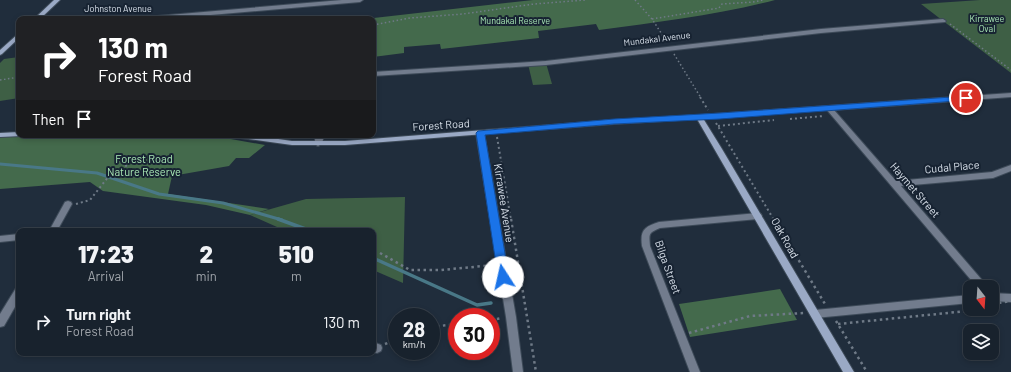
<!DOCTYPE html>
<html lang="en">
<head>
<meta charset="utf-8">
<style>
  :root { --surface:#18222d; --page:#212a35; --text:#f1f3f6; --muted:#9fa4aa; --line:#363f49 }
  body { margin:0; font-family:Barlow,sans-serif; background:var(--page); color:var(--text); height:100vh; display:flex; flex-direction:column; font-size:15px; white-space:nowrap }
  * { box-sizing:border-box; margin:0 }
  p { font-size:13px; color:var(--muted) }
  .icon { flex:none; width:22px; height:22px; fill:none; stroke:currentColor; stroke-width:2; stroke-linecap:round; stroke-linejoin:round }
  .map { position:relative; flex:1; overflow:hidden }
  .panel { position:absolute; left:16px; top:228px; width:360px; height:128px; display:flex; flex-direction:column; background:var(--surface); border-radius:8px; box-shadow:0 2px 6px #0003,0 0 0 1px var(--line) }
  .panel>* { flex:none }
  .banner { position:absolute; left:16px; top:16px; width:360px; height:122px; border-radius:8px; box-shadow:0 2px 6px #0003,0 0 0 1px var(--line); background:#202124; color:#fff; overflow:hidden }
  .needle { width:26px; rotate:163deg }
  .tools { position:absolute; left:963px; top:280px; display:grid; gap:8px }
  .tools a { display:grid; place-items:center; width:36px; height:36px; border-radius:8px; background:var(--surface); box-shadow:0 2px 6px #0003,0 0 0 1px var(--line); font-size:20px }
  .speed { position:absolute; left:388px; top:308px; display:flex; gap:8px; font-size:20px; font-weight:700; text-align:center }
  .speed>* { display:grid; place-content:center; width:52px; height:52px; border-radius:50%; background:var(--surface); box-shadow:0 2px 6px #0003,0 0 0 1px var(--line); line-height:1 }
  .speed small { font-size:10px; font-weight:400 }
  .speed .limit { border:6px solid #d22; background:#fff; color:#111 }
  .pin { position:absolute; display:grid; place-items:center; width:34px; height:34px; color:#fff; margin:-17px; border:2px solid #fff; border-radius:50%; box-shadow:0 1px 4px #0007 }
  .me { position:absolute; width:44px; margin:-22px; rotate:350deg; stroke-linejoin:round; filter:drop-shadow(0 0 3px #0008) }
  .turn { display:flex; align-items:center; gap:14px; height:84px; padding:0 16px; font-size:18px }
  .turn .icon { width:52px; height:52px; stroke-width:2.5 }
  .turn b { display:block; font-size:28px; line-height:34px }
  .then { display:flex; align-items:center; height:38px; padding:0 16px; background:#0003; gap:8px; font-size:15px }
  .eta { display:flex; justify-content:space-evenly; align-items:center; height:68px; text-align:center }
  .eta b { font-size:24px; font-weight:800; line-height:28px }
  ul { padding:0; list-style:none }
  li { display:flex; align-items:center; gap:12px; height:52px; padding:0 16px }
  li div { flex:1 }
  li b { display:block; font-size:15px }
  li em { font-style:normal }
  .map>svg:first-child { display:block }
  .green { fill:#3e5f45 }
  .forest { fill:#446a4c }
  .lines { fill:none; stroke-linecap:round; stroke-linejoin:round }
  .stream-far1 { stroke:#497887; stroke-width:3 }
  .stream { stroke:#497887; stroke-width:3.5 }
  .street-casing { stroke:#3d4a58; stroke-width:2 }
  .secondary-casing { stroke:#3d4a58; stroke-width:2 }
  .path-far2 { stroke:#6f7a87; stroke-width:1.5; stroke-dasharray:1.5 2.5; stroke-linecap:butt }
  .path-far1 { stroke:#6f7a87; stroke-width:2; stroke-dasharray:2 3; stroke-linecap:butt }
  .path { stroke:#6f7a87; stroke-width:2.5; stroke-dasharray:2.5 3.5; stroke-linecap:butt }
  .street { fill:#727c8d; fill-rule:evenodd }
  .secondary { fill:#9aa9c5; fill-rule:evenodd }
  .path-bridge { stroke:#6f7a87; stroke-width:2.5; stroke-dasharray:2.5 3.5; stroke-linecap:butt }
  .route { fill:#1a73e8; stroke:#114b97 }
  .labels { text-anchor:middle; stroke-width:4; stroke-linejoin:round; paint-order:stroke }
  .far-street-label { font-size:9px; fill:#d8e0ea; stroke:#172332 }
  .far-park-label { font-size:9px; fill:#aae9b6; stroke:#172332 }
  .street-label { font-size:11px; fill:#d8e0ea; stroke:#172332 }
  .park-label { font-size:11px; fill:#aae9b6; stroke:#172332 }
</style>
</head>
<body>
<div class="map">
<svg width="1011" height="372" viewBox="0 0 1011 372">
  <rect width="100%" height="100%" fill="#202d3c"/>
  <!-- green -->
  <g class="green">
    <polygon points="980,0 1011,0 1011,73 921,4"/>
    <polygon points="19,57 19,98 0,101 0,63 4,59"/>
    <polygon points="546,63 552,84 533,85 528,64"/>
    <polygon points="405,197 403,283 373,270 373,231 286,231 250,215 306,199"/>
  </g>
  <!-- forest -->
  <g class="forest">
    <path d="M 533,0 L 775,0 C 717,15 658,22 599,30 L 596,24 L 538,31 L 539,38 L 441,49 L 440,44 L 404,47 L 404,53 L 373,57 L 373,19 L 365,19 Z"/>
    <polygon points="23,135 208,135 265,145 249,158 236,158 229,166 172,176 168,194 269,209 250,215 206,205 103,191 90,182 0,189 0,137"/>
    <polygon points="780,289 797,320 690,337 679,304"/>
  </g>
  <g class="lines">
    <!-- stream-far1 -->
    <polyline class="stream-far1" points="0,164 97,173 159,194 223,203 282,220"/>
    <!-- stream -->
    <g class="stream">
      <polyline points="278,219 311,231"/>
      <polyline points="373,258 477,305 491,303"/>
    </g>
    <defs>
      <g id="street">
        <polygon points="342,0 363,0 360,2 165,19 64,19 67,17 157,16"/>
        <polygon points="943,19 946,21 945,22 821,33 546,65 373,76 373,72 546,61 821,29"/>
        <polygon points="1011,93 1011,97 834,110 896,181 992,172 1011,165 1011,171 993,178 901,186 988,287 977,287 827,110 699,119 695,117 699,115"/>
        <polygon points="477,131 480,131 484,133 516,317 523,372 513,372 506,317 476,133"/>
        <polygon points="316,135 324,135 322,144 318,146 314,144"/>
        <polygon points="68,201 71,202 72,204 57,231 49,231 65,202"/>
        <path d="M 758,213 L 761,214 L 762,216 L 761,218 L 758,219 L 660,228 C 648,233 649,234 650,246 L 700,372 L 690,372 L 642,246 C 640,230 644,227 659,222 Z"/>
        <polygon points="19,234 19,240 0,242 0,236"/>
        <polygon points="19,287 19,300 4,326 0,327 0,314 16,288"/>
        <polygon points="992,293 1011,294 1011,302 992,301"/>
        <polygon points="970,295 970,303 815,318 812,317 810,314 812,311 815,310"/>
        <polygon points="373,342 381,345 382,348 381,351 377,353 373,352"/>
      </g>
      <g id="secondary">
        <polygon points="54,0 60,0 40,19 34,19"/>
        <polygon points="19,33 19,38 2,54 0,55 0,50"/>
        <polygon points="699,115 701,115 722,149 854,372 843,372 697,119 614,124 345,145 292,145 233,137 229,135 251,135 292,141 345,141 614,120"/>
        <polygon points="19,132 19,135 22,136 0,137 0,133"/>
      </g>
    </defs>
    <!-- street casing -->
    <use href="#street" class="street-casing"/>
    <!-- secondary casing -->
    <use href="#secondary" class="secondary-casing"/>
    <!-- path-far2 -->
    <g class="path-far2">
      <polyline points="635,0 652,19 667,42"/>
      <polyline points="652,19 719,8 722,4 753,2 763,0"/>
      <polyline points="950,24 1011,70"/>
      <polyline points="373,25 410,18 463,14 534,4 585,0"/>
      <polyline points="674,54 701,98"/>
      <polyline points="0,80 19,77"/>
    </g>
    <!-- path-far1 -->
    <g class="path-far1">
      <polyline points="700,97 708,110"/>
      <polyline points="790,119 824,116"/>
      <polyline points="716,123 774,220"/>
      <polyline points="718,126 774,120"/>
      <polyline points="497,137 511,220"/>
      <polyline points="76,204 90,200 109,176 125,169 127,162"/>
    </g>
    <!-- path -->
    <g class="path">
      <polyline points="511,219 536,372"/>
      <polyline points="774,219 825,304"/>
      <polyline points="380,253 410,270 441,270 494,265"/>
      <polyline points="491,320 502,318"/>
      <polyline points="836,321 867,372"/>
      <polyline points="838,324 987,309"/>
      <polyline points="431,327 457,324"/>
      <polyline points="689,333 750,316 804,313"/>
      <polyline points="385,344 397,339"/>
    </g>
    <!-- street -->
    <use href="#street" class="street"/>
    <!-- secondary -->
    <use href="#secondary" class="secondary"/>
    <!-- path-bridge -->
    <polyline class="path-bridge" points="993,304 1011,301"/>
  </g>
  <!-- route -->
  <polygon class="route" points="966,96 970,98 969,100 720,119 614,124 485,135 509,277 507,280 503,282 500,280 498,277 476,133 478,131 614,119 720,113"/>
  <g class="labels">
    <!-- far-street labels -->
    <g class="far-street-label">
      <text x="118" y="12">Johnston Avenue</text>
      <text transform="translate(657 39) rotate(-7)" y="3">Mundakal Avenue</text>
    </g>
    <!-- far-park labels -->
    <g class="far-park-label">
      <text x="987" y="22">Kirrawee<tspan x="987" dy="10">Oval</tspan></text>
      <text x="515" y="24">Mundakal Reserve</text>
    </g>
    <!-- street labels -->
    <g class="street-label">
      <text transform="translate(441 125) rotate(-4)" y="4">Forest Road</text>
      <text transform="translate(952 167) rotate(-5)" y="4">Cudal Place</text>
      <text transform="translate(915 190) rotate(49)" y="4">Haymet Street</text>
      <text transform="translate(504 203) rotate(81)" y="4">Kirrawee Avenue</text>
      <text transform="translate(785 238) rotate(61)" y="4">Oak Road</text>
      <text transform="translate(668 267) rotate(70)" y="4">Bilga Street</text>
    </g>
    <!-- park labels -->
    <g class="park-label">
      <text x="144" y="163">Forest Road<tspan x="144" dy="13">Nature Reserve</tspan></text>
    </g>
  </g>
</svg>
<div class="tools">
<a><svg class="needle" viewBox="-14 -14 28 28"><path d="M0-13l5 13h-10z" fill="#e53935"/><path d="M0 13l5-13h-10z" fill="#9fa4aa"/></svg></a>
<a><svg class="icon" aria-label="layers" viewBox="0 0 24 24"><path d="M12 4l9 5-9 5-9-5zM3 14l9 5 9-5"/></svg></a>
</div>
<div class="speed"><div>28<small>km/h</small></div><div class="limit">30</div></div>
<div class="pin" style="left:966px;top:98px;background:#d93025"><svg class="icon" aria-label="arrive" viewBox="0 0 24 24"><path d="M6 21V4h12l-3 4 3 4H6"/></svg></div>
<svg class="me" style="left:503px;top:277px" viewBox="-20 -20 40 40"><circle r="19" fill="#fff"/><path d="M0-13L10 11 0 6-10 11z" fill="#1a73e8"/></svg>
<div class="banner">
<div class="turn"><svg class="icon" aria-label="right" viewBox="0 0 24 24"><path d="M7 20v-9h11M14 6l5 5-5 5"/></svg><div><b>130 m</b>Forest Road</div></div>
<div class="then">Then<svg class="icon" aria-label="arrive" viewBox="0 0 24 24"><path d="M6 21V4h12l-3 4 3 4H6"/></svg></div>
</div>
<section class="panel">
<div class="eta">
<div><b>17:23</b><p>Arrival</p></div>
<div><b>2</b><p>min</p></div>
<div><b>510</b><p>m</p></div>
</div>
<ul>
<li><svg class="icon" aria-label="right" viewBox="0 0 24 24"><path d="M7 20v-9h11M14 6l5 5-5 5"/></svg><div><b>Turn right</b><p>Forest Road</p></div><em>130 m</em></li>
</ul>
</section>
</div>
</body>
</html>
